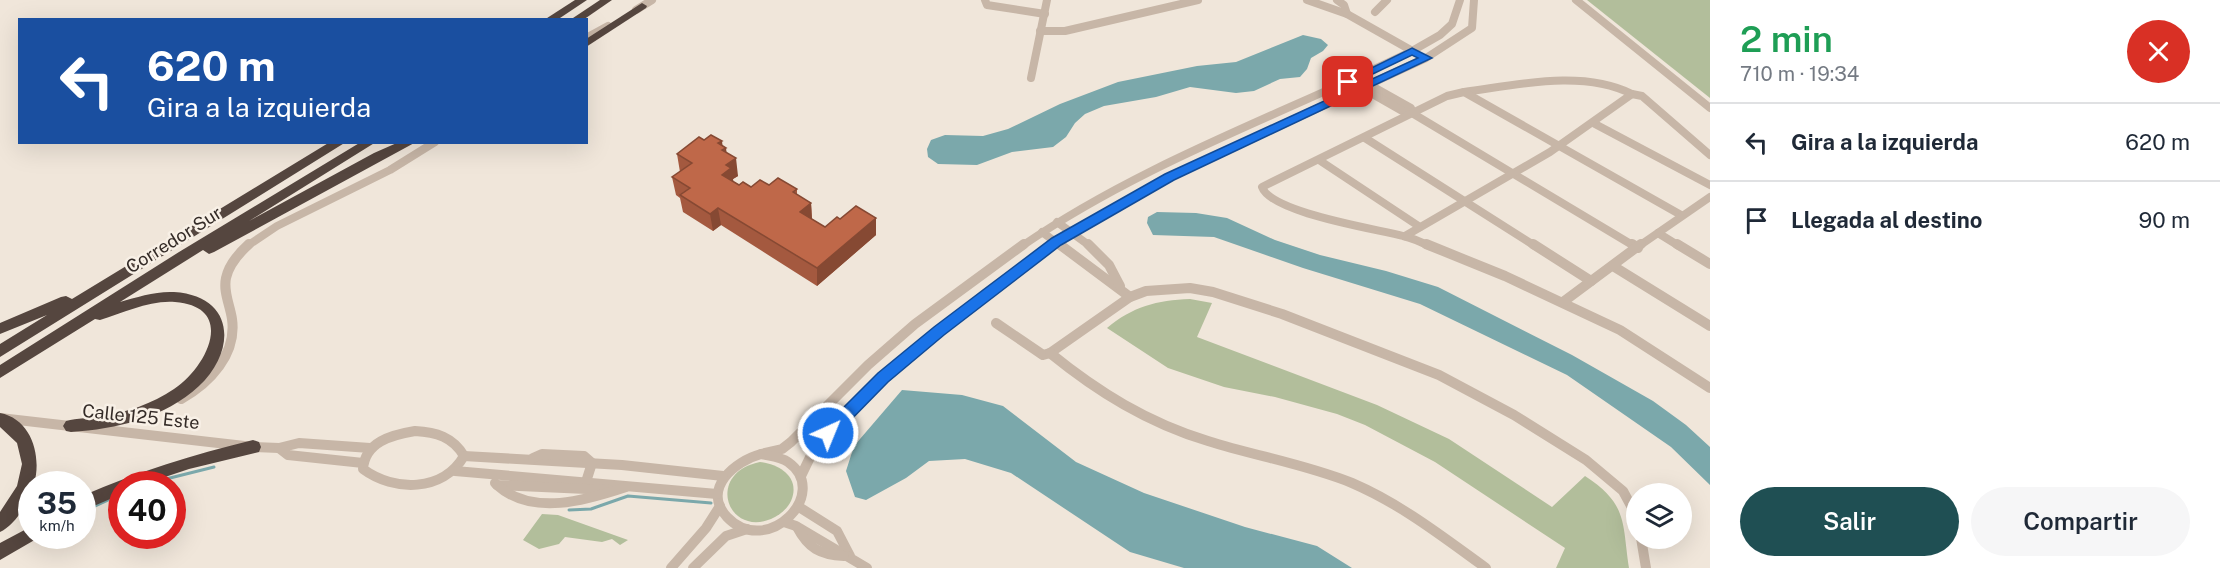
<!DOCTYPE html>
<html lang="es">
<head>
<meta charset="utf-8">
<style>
  :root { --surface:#fff; --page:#f6f6f7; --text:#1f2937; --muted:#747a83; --line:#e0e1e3; --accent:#1f4f53 }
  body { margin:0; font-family:"Public Sans",sans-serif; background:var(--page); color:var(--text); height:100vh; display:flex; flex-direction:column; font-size:22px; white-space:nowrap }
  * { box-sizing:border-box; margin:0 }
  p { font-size:20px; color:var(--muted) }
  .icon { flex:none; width:33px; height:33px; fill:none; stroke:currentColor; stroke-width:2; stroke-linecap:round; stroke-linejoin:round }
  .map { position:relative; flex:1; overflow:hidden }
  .side { display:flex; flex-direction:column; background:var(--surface); width:510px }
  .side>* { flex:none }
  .top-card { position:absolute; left:18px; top:18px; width:570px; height:126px; border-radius:0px; box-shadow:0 6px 24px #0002; background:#1a4fa0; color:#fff; overflow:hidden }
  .fabs { position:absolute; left:1626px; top:483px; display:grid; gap:12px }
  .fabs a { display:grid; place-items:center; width:66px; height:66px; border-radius:50%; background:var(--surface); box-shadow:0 6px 24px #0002; font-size:30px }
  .speed { position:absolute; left:18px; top:471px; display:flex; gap:12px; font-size:30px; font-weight:700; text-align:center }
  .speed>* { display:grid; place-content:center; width:78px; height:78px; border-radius:50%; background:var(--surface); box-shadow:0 6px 24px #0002; line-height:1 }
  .speed small { font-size:15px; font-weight:400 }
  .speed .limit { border:9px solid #d22; background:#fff; color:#111 }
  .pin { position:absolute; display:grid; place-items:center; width:51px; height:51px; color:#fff; margin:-26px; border-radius:12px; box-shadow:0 3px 9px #0006 }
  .me { position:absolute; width:66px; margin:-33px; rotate:44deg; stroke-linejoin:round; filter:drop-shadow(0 0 4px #0008) }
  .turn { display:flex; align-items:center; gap:21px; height:126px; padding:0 30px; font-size:27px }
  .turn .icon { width:78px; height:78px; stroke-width:2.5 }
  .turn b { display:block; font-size:42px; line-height:51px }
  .round { display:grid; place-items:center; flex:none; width:63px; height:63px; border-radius:32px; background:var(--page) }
  .summary { display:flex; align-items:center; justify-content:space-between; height:102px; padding:0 30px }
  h1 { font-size:36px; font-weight:600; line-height:45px; color:#1e9e55 }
  .button { display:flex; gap:12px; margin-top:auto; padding:12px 30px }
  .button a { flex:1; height:69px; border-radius:36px; background:var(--accent); color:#fff; font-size:24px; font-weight:600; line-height:69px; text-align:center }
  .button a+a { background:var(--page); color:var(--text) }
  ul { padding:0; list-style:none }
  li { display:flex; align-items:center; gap:18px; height:78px; padding:0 30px; border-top:2px solid var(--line) }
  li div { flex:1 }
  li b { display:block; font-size:22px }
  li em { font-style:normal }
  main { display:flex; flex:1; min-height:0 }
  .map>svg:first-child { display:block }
  .green { fill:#b2be9b }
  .water { fill:#7ba8ab }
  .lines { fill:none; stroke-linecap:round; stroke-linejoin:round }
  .stream { stroke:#7ba8ab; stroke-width:3 }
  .minor-far1 { stroke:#c7b6a7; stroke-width:8 }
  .minor { stroke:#c7b6a7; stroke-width:10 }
  .highway { fill:#55463f; fill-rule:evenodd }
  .wall { fill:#a4593f }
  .shaded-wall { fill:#864933 }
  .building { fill:#bf6849; stroke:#864933; stroke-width:1.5 }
  .route { fill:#1a73e8; stroke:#114b97; stroke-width:1.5 }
  .labels { text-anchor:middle; stroke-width:5; stroke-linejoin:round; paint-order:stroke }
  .street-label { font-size:18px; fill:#342b27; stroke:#f8f0e6 }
</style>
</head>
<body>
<main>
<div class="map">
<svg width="1710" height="568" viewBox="0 0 1710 568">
  <rect width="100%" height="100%" fill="#f0e6da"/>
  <!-- green -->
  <g class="green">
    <polygon points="1587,0 1710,0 1710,98"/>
    <path d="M 1190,299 L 1212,303 L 1197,337 L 1377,405 L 1449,439 L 1552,507 L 1585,476 C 1628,504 1622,522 1629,568 L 1556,568 L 1565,548 L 1435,462 L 1365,425 L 1337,414 L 1275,397 L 1224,387 L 1168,368 L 1107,328 C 1132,307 1157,300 1190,299 Z"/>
    <path d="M 760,462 C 780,464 801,478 791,501 C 787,509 780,515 771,519 C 727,537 705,473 760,462 Z"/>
    <polygon points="542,514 558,515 628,540 620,545 612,539 602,542 565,537 559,544 539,549 523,540"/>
  </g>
  <!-- water -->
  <g class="water">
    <polygon points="1303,35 1321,39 1328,45 1323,51 1311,58 1307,69 1300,77 1280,79 1254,91 1236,93 1190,87 1156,97 1104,106 1085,114 1075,123 1066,137 1053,147 1012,152 977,165 938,164 928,157 927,149 931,140 945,135 983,136 1008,129 1060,104 1118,82 1197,66 1236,62"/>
    <polygon points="1157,212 1196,213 1227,218 1275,240 1320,255 1386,271 1438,287 1572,355 1653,401 1686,425 1710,447 1710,485 1671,447 1567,375 1420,304 1303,268 1214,237 1153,235 1147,223 1148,217"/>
    <polygon points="902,390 962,395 1003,406 1076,462 1144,493 1245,527 1317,546 1352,568 1184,568 1130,552 1011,473 965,459 929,461 906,478 866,500 855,497 846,471 854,446"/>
  </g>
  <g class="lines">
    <!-- stream -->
    <g class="stream">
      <polyline points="146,484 214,467"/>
      <polyline points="569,510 591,509 628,496 711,503"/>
      <polyline points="82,512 117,496"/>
    </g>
    <!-- minor-far1 -->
    <g class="minor-far1">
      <polyline points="985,0 987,5 1045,14"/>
      <polyline points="1307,0 1347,14 1416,53"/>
      <polyline points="1337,0 1344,5 1347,14"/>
      <polyline points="1576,0 1710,108"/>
      <polyline points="636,10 652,0"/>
      <polyline points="1375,12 1387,0"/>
      <polyline points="1040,31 1065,31 1198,0"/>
      <polyline points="586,38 608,26"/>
      <polyline points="1031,78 1047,0"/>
      <polyline points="1370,85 1411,108 1412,113"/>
      <polyline points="1362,88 1404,112 1412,113 1634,246"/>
      <path d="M 1464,92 C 1517,85 1582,69 1632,94"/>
      <polyline points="1595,124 1710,185"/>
      <polyline points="1365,138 1535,246"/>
      <polyline points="1319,160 1420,227"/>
      <polyline points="1057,222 1090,246"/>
      <polyline points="1042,232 1061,246"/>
      <polyline points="1658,233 1679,246"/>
      <polyline points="1405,236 1550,152 1632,94 1642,96 1710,155"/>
      <polyline points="247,246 277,226 390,170 435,142"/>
      <path d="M 1022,246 C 1143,163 1281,115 1412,51 L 1440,35 L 1452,24 L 1460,0"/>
      <polyline points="1052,246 1169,177 1426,58 1472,28 1474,0"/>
      <path d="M 1429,246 C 1421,242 1412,238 1403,236 C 1377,229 1271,213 1262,187 L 1447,96 L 1464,92 L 1681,215"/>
      <polyline points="1639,246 1710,197"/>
    </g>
    <!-- minor -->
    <g class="minor">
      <polyline points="1059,244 1130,297"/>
      <polyline points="1088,244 1109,265 1120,286"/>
      <polyline points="1426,244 1505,276 1620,330 1710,388"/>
      <polyline points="1533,244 1591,281"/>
      <polyline points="1632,244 1638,248"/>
      <polyline points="1677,244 1710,264"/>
      <polyline points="1613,266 1710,326"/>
      <polyline points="1563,302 1641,244"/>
      <polyline points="996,323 1043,355 1050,353 1130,297 1146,291 1190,288 1213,292 1282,314 1439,375 1514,415 1586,460 1623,491 1636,515"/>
      <path d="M 1050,353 C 1098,392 1148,423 1208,441 C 1255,456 1305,464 1352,483 C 1401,504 1443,537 1486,568"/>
      <path d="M 181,399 C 210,383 237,354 232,319 C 230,305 223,292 226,278 C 229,264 239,253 249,244"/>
      <polyline points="0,418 253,447 279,448 299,443 370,448"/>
      <path d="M 415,431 C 436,432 453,437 464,456 C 443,492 394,492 363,469 C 365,442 391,435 415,431 Z"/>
      <polyline points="279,448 288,455 363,463"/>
      <polyline points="761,454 782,449 791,442 868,365 915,324 1024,244"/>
      <path d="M 761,454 C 769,456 781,457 788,462 C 832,493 767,559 727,517 C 701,489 735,461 761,454 Z"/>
      <polyline points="464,456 622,465 723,476"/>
      <polyline points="533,458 542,454 584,456 592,463 585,485"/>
      <polyline points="455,471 717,494"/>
      <polyline points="801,476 815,447 883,378 986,293 1054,244"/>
      <polyline points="495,483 497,485 609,490"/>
      <path d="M 497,485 C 532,517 587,500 626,487"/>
      <polyline points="799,507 837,531 850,556"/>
      <polyline points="784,522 796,526 867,568"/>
      <path d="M 797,527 C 808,548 820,555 844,556"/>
      <polyline points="1641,538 1646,568"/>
      <polyline points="671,568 706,528 720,506"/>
      <polyline points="693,568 726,536 747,529"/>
    </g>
    <!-- highway -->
    <g class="highway">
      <polygon points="575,0 587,0 557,20 544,20"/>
      <polygon points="600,0 612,0 583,20 570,20"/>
      <polygon points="642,3 647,6 646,8 586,47 586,39"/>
      <polygon points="330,142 346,142 0,357 0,344 47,315 0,334 0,323 61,297 66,296 72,299"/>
      <path d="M 361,142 L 376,142 L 249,221 L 374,153 L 399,142 L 416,142 L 214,252 L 209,254 L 203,250 L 120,302 C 137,297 156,291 174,292 C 235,296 237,350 199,386 C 165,418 116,429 71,432 L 66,431 L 63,426 L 66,421 C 77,418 90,418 102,416 C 127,412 152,404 174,389 C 207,367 237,307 175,302 C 149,300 124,313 100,320 L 95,319 L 0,378 L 0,365 L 179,252 Z"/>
      <path d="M 0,413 C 32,419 42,457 34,484 L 32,484 C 32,500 14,526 0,532 L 0,512 L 17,486 L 22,464 L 17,443 L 0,427 Z"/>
      <path d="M 253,440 L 259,442 L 261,447 L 259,452 L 189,469 L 144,484 L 122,484 L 122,494 L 82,511 L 82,496 C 140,471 192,455 253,440 Z"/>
      <polygon points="32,526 32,536 39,536 38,538 0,560 0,543"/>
    </g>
  </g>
  <!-- wall -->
  <polygon class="wall" points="704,140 722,146 738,176 733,179 733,181 739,185 751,187 769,185 797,189 797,195 811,203 812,219 825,227 876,235 817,286 721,225 713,231 683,212 680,198 676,195 672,177 680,172 677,154"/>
  <!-- shaded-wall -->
  <g class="shaded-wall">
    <polygon points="722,141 723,150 726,148 728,164 736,158 738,176 733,179 734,185 722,175 718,143"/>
    <polygon points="811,203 812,220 800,212"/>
    <polygon points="718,208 721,225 713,231 710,214"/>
    <polygon points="876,218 876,235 817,286 817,268"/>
  </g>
  <!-- building -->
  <polygon class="building" points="711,135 722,141 718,143 726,148 722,150 736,158 726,165 731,168 722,175 739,185 743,182 751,187 760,180 769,185 778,178 797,189 793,192 811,203 800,212 825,227 837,217 840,219 856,206 876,218 817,268 718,208 710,214 680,195 690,188 672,177 692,163 677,154 699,137 704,140"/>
  <!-- route -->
  <polygon class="route" points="1412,48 1432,58 1174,180 1061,245 944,335 888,382 833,438 828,440 822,438 820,433 822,429 878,373 934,327 1052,238 1165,174 1418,58 1412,55 1352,84 1348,85 1343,82"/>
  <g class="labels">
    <!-- street labels -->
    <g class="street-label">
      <text transform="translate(174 240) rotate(-32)" y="6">Corredor Sur</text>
      <text transform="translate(141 417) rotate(6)" y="6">Calle 125 Este</text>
    </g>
  </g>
</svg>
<div class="fabs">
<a><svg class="icon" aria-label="layers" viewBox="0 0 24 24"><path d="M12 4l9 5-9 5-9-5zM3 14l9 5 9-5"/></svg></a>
</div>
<div class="speed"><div>35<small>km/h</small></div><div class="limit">40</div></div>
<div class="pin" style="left:1348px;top:82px;background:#d93025"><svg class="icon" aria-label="arrive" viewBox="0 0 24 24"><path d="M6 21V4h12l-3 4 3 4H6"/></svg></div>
<svg class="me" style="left:828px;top:433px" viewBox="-20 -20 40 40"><circle r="17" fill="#1a73e8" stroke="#fff" stroke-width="3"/><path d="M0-11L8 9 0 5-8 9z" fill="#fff"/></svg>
<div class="top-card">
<div class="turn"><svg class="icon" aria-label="left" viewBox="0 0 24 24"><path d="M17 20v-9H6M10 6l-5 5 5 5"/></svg><div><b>620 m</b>Gira a la izquierda</div></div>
</div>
</div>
<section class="side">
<div class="summary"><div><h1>2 min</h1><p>710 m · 19:34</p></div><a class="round" style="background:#d93025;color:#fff"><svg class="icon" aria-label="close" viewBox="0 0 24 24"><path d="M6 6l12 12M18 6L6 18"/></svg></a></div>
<ul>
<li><svg class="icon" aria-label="left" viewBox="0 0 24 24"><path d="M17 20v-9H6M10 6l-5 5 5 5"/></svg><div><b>Gira a la izquierda</b></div><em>620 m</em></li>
<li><svg class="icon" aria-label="arrive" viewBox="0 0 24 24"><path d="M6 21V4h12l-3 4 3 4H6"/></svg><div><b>Llegada al destino</b></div><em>90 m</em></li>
</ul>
<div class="button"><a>Salir</a><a>Compartir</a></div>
</section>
</main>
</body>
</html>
